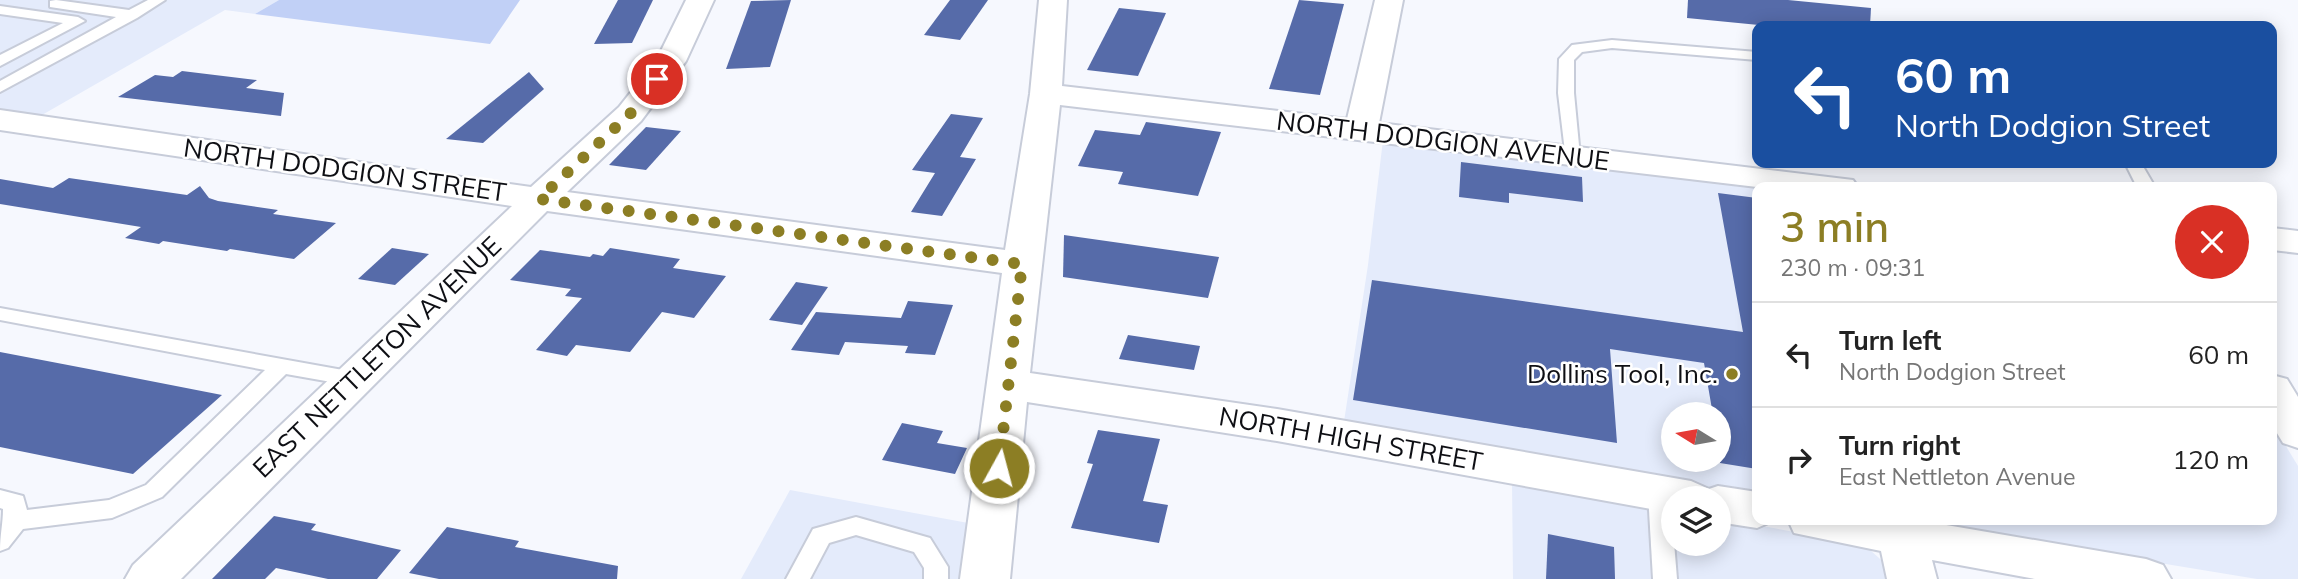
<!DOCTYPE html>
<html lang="en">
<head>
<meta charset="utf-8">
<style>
  :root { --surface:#fff; --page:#f2f2f2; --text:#222; --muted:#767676; --line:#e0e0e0; --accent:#8c7e24 }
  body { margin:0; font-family:Mulish,sans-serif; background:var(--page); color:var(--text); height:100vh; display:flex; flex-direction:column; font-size:26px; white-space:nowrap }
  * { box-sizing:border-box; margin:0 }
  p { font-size:23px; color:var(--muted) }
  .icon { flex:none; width:38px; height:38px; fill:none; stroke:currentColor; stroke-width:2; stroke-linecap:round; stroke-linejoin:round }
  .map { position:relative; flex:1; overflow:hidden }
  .details { position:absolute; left:1752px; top:182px; width:525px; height:343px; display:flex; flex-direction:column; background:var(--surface); border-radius:14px; box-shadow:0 4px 18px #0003 }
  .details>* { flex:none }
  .top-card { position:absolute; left:1752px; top:21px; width:525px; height:147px; border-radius:14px; box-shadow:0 4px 18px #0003; background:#1a4fa0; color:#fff; overflow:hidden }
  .needle { width:46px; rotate:281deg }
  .fabs { position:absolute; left:1661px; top:402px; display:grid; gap:14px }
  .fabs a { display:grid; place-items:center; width:70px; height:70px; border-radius:50%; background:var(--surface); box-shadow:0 4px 18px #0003; font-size:35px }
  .pin { position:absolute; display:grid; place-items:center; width:60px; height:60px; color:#fff; margin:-30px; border:4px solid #fff; border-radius:50%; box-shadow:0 2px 7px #0007 }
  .me { position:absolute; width:77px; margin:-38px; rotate:7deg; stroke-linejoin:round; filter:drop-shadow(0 0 5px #0008) }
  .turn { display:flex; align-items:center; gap:24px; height:147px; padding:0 28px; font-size:32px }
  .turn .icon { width:91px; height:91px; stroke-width:2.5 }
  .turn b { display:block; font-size:49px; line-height:60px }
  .round { display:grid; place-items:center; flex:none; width:74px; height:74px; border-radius:37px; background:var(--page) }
  .overview { display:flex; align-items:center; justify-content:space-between; height:119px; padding:0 28px }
  h1 { font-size:42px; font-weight:600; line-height:52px; color:var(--accent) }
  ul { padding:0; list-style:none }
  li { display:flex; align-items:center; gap:21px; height:105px; padding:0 28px; border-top:2px solid var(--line) }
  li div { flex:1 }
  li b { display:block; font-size:26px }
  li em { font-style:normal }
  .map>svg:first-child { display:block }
  .built { fill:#e4ebfb; fill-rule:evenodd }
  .green { fill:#c1d0f6 }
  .building { fill:#566ba9 }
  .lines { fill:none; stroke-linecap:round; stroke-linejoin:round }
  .lane-casing { stroke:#c7ccd9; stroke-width:4 }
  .street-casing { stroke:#c7ccd9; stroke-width:4 }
  .lane { fill:#fff; fill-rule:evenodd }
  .street { fill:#fff; fill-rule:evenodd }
  .route { stroke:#8c7e24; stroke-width:12; stroke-dasharray:0 21.6 }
  .poi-dot { fill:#8c7e24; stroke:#fff; stroke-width:2.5 }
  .labels { text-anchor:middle; stroke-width:5; stroke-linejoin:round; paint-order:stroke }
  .street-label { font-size:26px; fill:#0e0f14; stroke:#fff }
  .poi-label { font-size:26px; fill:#0e0f14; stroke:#fff; text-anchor:end }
</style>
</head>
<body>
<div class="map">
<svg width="2298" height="579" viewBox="0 0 2298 579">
  <rect width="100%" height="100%" fill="#f6f8fe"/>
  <!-- built -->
  <g class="built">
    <polygon points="0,0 279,0 255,14 225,10 42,115 0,109"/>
    <path d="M 1383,140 L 1763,187 L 1757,187 L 1757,496 L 1343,428 L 1368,265 ZM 1673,415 L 1718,415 L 1718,460 L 1673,460 Z"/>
    <polygon points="2272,423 2298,466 2298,579 2257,579 1899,520 2272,520"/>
    <polygon points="1512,481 1673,510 1673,544 1718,544 1719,518 1849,542 1870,550 1888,566 1897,579 1513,579"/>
    <polygon points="790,490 979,525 972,579 741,579"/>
  </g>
  <!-- green -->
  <polygon class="green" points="279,0 520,0 490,44 255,14"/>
  <!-- building -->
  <g class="building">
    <polygon points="618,0 653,0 632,43 594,44"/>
    <polygon points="791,0 770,67 726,69 751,1"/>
    <polygon points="950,0 988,0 960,40 924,35"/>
    <polygon points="1299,0 1344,4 1320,95 1269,89"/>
    <polygon points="1688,0 1788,0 1871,8 1870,26 1769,26 1687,18"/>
    <polygon points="1119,8 1166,13 1138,76 1087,70"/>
    <polygon points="182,71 257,80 246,88 284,93 281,116 118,97 155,75 173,77"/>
    <polygon points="529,72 544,89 483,143 446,139"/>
    <polygon points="951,114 983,118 960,157 976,159 942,216 911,212 935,173 912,170"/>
    <polygon points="1146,122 1221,132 1198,196 1118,184 1123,172 1078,166 1095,130 1140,135"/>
    <polygon points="646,127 681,131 646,170 609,165"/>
    <polygon points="1461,162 1582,177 1583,202 1509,193 1509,203 1459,197"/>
    <polygon points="69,178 187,195 200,186 209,198 218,201 278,210 273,214 336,223 294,259 230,249 227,251 163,241 159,244 125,238 141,227 0,204 0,179 53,188"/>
    <polygon points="1718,193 1757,198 1757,469 1720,463 1718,415 1713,415 1704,363 1610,349 1617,443 1353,400 1372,280 1743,332"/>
    <polygon points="1064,235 1219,257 1208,298 1063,277"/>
    <polygon points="392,248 429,254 395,285 358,279"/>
    <polygon points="610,248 680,259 673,268 726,276 694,318 662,312 630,352 576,345 567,356 536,350 582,298 565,296 571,289 510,280 540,250 590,257 593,254 603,256"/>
    <polygon points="796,282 828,287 802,325 769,320"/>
    <polygon points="908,301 953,305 935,355 905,353 908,346 845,342 839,355 791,350 816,312 901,318"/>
    <polygon points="1128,335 1200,346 1194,370 1119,359"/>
    <polygon points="0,352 94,370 222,395 133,474 0,447"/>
    <polygon points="902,423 943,431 937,443 967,448 955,474 882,460"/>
    <polygon points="1098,430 1160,439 1143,501 1168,505 1159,543 1071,528 1093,464 1087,463"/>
    <polygon points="274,516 316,524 311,530 401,550 377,579 328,579 276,568 265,579 212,579"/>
    <polygon points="447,527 519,541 515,547 618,566 617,579 439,579 409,573"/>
    <polygon points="1548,534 1614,547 1615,579 1546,579"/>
  </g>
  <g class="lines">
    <defs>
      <g id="lane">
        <polygon points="56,0 129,10 148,0 165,0 137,18 0,92 0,81 116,17 50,7 50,1"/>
        <polygon points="0,6 78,17 85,21 0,66 0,55 63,23 0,14"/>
        <polygon points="1612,40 1757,52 1757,60 1612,48 1582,52 1574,60 1574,93 1580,156 1572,161 1566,160 1558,93 1559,59 1572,45"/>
        <polygon points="2125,163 2141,163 2155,187 2137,187"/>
        <path d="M 0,308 L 354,372 L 361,374 L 364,379 L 361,384 L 354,386 L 286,374 L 162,497 L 112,518 L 23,529 L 8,548 L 0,551 C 0,535 3,523 3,509 L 0,508 L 0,490 L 23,496 L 27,510 L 109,500 L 146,485 L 265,370 L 0,320 Z"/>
        <polygon points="1659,484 1667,487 1670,493 1677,579 1653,579 1648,493 1651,487"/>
        <polygon points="856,517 930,538 948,567 948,579 924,579 924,568 914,552 856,535 829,543 810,579 786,579 813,529"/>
      </g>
      <g id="street">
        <polygon points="686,0 714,0 686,61 641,121 567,192 1005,250 1030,94 1039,0 1067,0 1062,86 1347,119 1375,0 1403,0 1379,123 1853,180 1858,187 1757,187 1060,105 1030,373 1277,409 1691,481 1709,489 1718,486 1757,492 1757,520 1775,520 1757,528 1718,522 1718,499 1673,499 1673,513 1277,441 1027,402 1010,579 960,579 1002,273 547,211 181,579 125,579 133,565 512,206 0,130 0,110 531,187 619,107 657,59"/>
        <polygon points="2272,228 2298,231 2298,253 2272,250"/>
        <polygon points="2272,375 2287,379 2298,397 2298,448 2283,443 2272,425"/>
        <polygon points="1788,520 1917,520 2146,559 2163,565 2171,579 2035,579 1932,560 1937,579 1887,579 1881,551 1794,533"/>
      </g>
    </defs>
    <!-- lane casing -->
    <use href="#lane" class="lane-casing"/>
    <!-- street casing -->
    <use href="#street" class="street-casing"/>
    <!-- lane -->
    <use href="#lane" class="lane"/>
    <!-- street -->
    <use href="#street" class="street"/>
  </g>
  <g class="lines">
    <!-- route -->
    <polyline class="route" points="657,79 630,114 539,199 1022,264 999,468"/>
  </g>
  <!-- markers -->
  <circle class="poi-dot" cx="1732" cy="374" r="7"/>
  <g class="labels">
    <!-- street labels -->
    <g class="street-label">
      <text transform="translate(1443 141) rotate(7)" y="9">NORTH DODGION AVENUE</text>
      <text transform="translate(345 170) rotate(8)" y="9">NORTH DODGION STREET</text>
      <text transform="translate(377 357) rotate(-44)" y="9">EAST NETTLETON AVENUE</text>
      <text transform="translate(1351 439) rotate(10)" y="9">NORTH HIGH STREET</text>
    </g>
    <!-- poi labels -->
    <g class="poi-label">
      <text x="1718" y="383">Dollins Tool, Inc.</text>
    </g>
  </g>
</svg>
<div class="fabs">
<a><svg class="needle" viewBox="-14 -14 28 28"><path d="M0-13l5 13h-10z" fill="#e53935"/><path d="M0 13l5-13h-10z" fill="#767676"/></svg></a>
<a><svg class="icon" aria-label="layers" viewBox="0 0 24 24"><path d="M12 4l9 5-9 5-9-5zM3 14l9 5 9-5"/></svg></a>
</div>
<div class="pin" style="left:657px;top:79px;background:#d93025"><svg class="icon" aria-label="arrive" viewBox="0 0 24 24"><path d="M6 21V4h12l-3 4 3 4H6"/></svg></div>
<svg class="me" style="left:999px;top:468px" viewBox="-20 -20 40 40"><circle r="17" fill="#8c7e24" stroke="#fff" stroke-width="3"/><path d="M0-11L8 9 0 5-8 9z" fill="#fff"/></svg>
<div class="top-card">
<div class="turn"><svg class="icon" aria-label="left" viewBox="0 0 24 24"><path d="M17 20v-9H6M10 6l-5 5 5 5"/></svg><div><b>60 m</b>North Dodgion Street</div></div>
</div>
<section class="details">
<div class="overview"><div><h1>3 min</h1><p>230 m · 09:31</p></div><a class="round" style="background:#d93025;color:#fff"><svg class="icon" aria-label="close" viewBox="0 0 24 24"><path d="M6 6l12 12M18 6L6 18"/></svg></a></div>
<ul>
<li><svg class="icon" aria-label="left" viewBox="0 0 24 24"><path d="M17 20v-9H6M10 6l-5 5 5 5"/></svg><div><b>Turn left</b><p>North Dodgion Street</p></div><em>60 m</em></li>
<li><svg class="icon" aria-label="right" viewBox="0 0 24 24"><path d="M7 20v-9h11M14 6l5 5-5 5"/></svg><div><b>Turn right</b><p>East Nettleton Avenue</p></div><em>120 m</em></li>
</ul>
</section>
</div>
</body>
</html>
